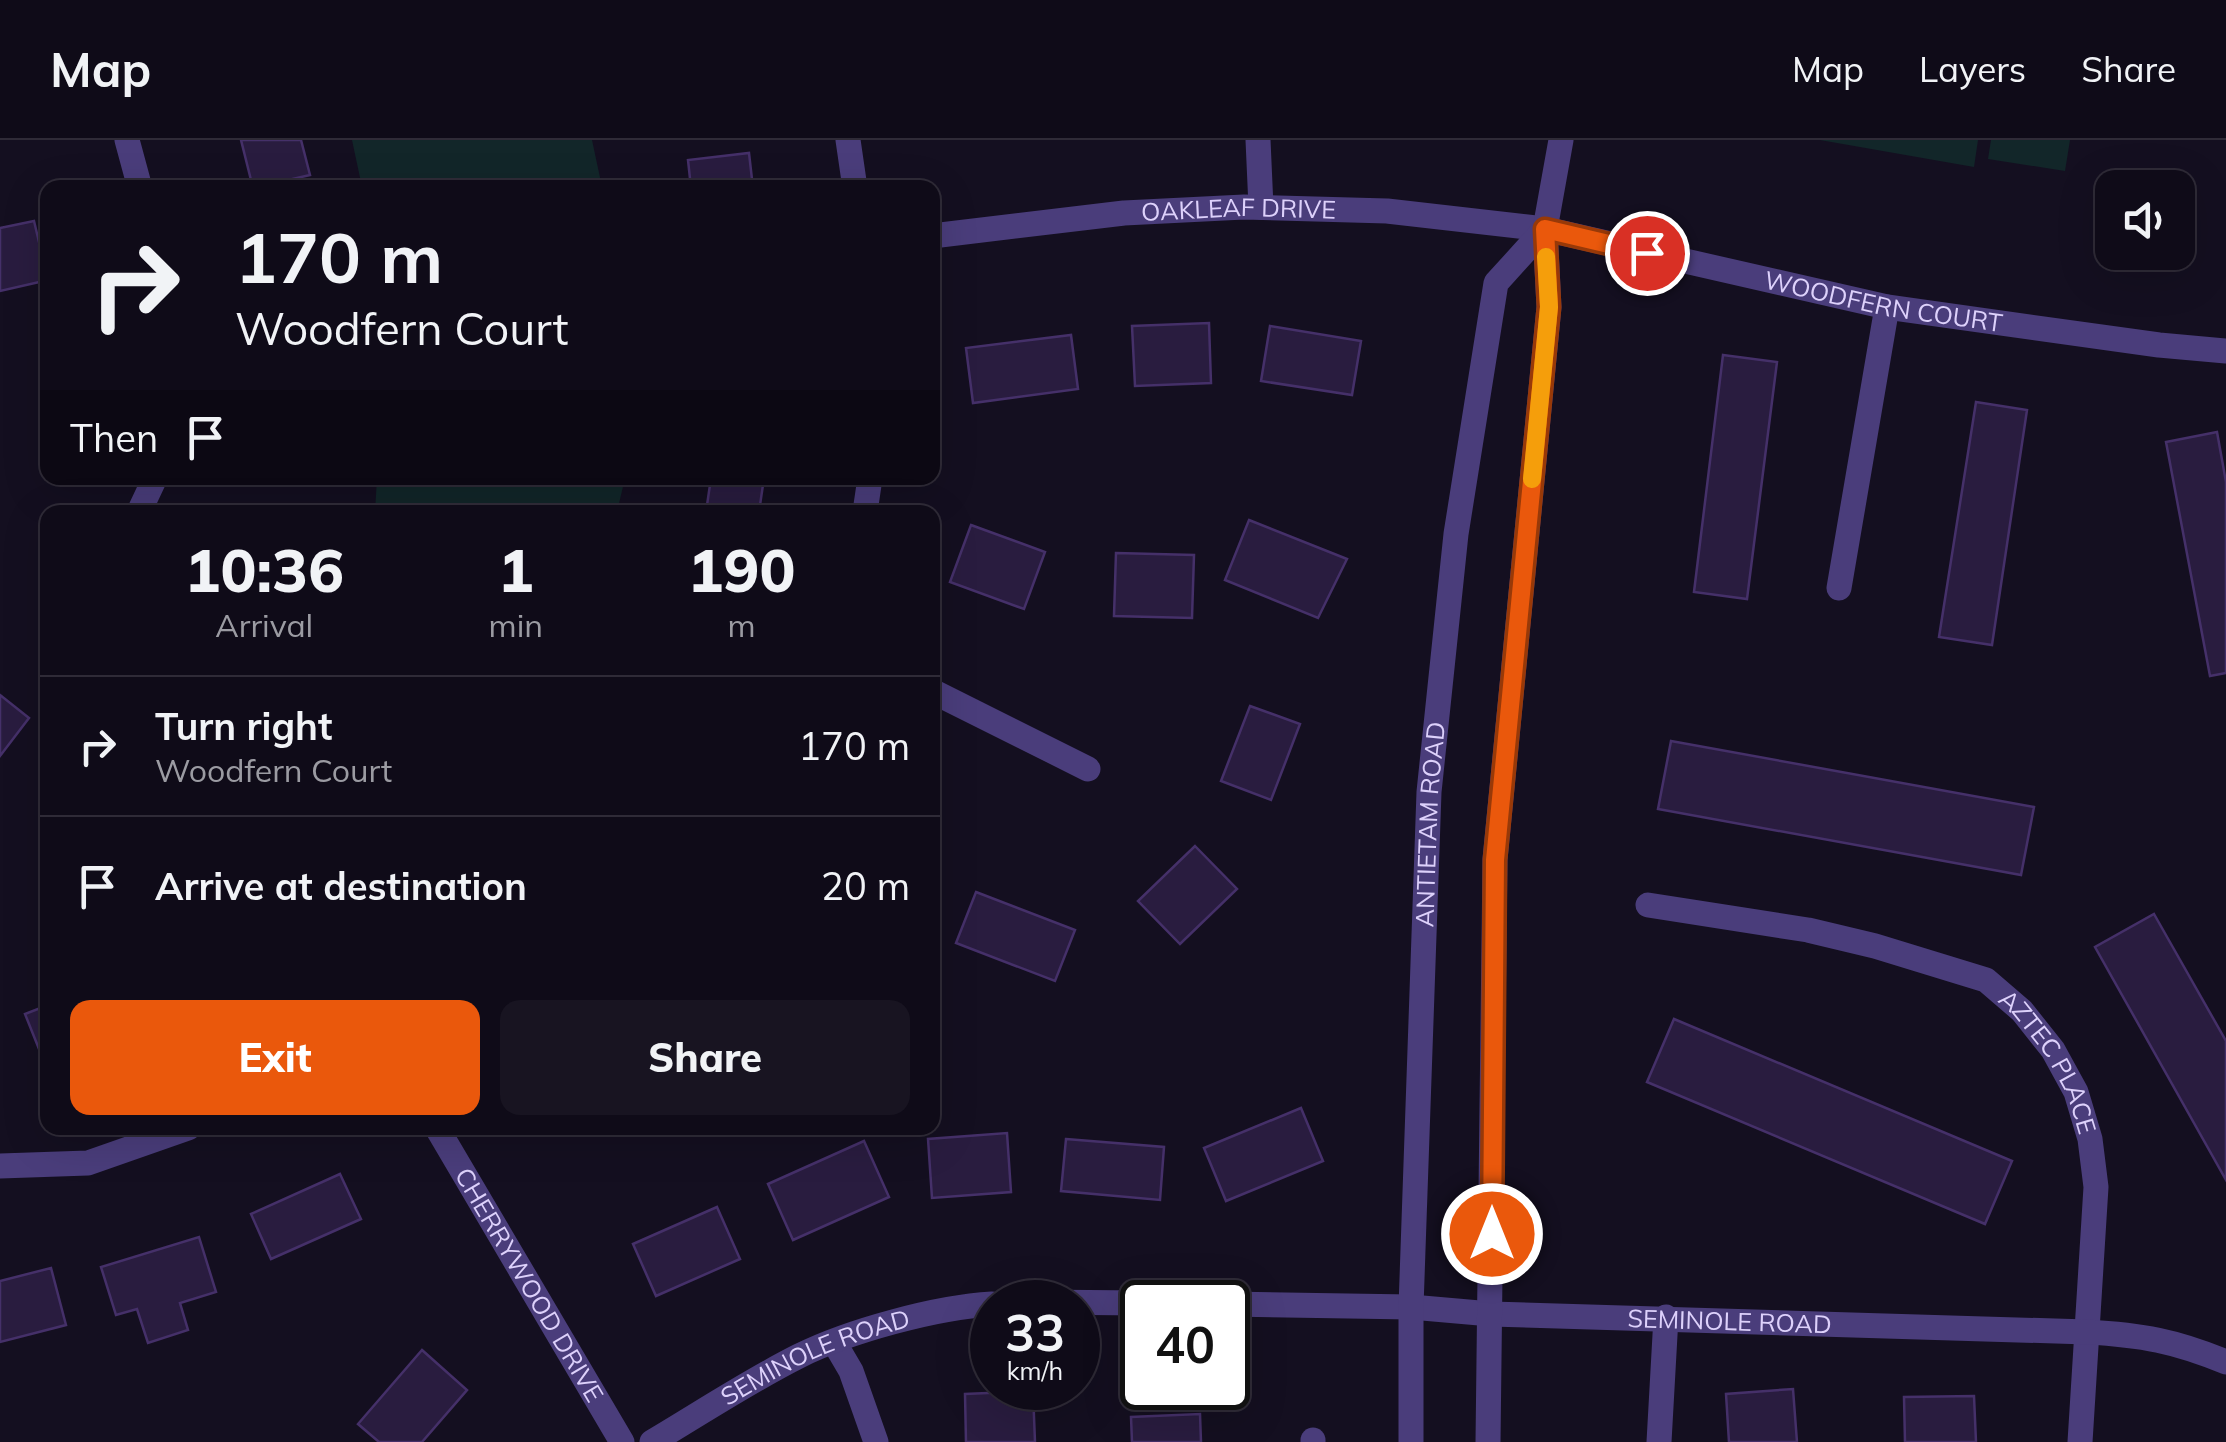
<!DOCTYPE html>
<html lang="en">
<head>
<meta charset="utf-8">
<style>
  :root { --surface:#0f0b18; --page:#181421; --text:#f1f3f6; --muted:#9b9ba2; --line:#2f2b37; --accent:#ea580c }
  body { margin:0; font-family:Mulish,sans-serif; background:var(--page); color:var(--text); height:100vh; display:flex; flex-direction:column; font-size:38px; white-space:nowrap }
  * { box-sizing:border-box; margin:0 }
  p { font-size:32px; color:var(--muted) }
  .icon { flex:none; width:55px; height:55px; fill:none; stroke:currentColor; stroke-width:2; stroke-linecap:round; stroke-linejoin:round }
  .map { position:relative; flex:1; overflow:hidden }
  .side { position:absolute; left:40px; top:365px; width:900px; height:630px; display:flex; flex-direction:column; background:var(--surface); border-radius:20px; box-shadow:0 10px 40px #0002,0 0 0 2px var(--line) }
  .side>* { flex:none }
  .top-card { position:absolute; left:40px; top:40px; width:900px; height:305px; border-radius:20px; box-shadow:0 10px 40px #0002,0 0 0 2px var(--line); background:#0f0b18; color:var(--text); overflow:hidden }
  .buttons { position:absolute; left:2095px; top:30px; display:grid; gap:20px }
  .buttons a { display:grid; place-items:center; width:100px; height:100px; border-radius:20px; background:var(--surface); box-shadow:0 10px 40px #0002,0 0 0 2px var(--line); font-size:50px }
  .speed { position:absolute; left:970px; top:1140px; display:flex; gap:20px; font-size:50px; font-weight:700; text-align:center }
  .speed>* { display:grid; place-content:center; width:130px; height:130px; border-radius:50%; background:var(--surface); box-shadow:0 10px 40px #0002,0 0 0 2px var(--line); line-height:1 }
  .speed small { font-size:25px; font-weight:400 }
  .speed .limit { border:5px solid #111; border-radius:15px; background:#fff; color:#111 }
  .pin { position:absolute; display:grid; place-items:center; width:85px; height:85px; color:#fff; margin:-42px; border:5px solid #fff; border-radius:50%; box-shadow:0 2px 10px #0007 }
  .me { position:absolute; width:110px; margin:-55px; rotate:0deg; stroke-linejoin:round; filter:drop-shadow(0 0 8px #0008) }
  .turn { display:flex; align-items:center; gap:35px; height:210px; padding:0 30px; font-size:45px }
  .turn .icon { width:130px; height:130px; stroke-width:2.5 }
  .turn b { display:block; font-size:70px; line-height:85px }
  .then { display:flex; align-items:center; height:95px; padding:0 30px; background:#0003; gap:20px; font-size:38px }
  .eta { display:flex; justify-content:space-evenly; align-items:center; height:170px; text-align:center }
  .eta b { font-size:60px; font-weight:800; line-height:70px }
  .primary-button { display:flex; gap:20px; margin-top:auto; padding:20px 30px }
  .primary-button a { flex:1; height:115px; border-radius:20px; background:var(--accent); color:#fff; font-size:40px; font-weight:800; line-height:115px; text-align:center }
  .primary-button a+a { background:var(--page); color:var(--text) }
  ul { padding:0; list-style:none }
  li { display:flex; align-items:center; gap:30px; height:140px; padding:0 30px; border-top:2px solid var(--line) }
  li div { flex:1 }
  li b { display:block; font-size:38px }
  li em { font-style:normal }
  header { display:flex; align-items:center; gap:60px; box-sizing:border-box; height:140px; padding:0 50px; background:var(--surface); border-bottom:2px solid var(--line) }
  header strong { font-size:48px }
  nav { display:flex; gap:55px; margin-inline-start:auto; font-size:35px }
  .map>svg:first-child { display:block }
  .green { fill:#122629 }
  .building { fill:#291c3f; stroke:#453069; stroke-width:2.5 }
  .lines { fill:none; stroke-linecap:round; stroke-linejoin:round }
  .minor { stroke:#4a3d7b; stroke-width:25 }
  .route-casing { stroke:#983908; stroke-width:25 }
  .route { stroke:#ea580c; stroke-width:18 }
  .slow { stroke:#f59e0b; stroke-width:18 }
  .labels { text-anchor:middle; stroke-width:10; stroke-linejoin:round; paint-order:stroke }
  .street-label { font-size:25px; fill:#ddd1fb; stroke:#140f20 }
</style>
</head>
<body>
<header>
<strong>Map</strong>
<nav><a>Map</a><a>Layers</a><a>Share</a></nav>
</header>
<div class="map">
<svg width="2226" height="1302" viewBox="0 0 2226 1302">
  <rect width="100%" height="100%" fill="#140f20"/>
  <!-- green -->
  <g class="green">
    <polygon points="352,0 592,0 602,47 362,47"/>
    <polygon points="1820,0 1978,0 1974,27"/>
    <polygon points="1991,0 2070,0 2065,31 1988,19"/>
    <polygon points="377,338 625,338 617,372 375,372"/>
  </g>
  <!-- building -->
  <g class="building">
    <polygon points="241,0 301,0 310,35 253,48"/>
    <polygon points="749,13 753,48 691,48 688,20"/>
    <polygon points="34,81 48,140 0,151 0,88"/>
    <polygon points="1209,183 1211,243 1135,246 1132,186"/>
    <polygon points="1270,186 1361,201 1352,255 1261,241"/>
    <polygon points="1071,195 1078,249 973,263 966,208"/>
    <polygon points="1723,215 1777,222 1747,459 1694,452"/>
    <polygon points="1976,262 2027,270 1992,505 1939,497"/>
    <polygon points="2217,292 2226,342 2226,533 2210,536 2166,302"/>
    <polygon points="711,338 764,338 759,372 706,372"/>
    <polygon points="1249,380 1347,419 1318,478 1225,440"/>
    <polygon points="971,385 1045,412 1024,469 950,442"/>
    <polygon points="1116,413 1194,415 1192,478 1114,476"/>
    <polygon points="0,555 29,578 0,616"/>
    <polygon points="1250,566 1300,584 1271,660 1221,641"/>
    <polygon points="1671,601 2034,667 2021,735 1658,669"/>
    <polygon points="1195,706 1237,749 1180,804 1138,761"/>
    <polygon points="976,752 1075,790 1055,841 956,803"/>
    <polygon points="2154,774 2226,901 2226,1040 2095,807"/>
    <polygon points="48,865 48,929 47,929 25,874"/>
    <polygon points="1674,879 2012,1021 1985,1084 1647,942"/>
    <polygon points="1301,968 1323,1021 1226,1061 1204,1008"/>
    <polygon points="1007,993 1011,1052 932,1058 928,999"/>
    <polygon points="1066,999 1164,1007 1160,1060 1061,1051"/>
    <polygon points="864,1001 889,1057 793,1100 768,1044"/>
    <polygon points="340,1034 361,1079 271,1119 251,1074"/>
    <polygon points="717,1067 740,1119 656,1156 633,1104"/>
    <polygon points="199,1097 216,1152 180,1163 188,1190 148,1203 137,1169 116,1175 101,1127"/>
    <polygon points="51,1128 66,1185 0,1202 0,1141"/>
    <polygon points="422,1210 467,1250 422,1302 379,1302 358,1284"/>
    <polygon points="1793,1249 1797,1302 1729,1302 1726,1254"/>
    <polygon points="1033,1251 1035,1302 966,1302 965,1254"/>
    <polygon points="1974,1256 1976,1302 1905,1302 1904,1257"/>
    <polygon points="1200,1274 1201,1302 1132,1302 1131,1277"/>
  </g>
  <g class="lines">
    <!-- minor -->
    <g class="minor">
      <polyline points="127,0 140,48"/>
      <polyline points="848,0 855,48"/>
      <polyline points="1258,0 1261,67"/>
      <path id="s1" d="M 932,96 L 1124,73 L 1244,67 L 1387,71 L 1545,89 L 1887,167 L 2159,205 L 2226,211"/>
      <polyline points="139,372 155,338"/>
      <polyline points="865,372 870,338"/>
      <polyline points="1839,448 1887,167"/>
      <polyline points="932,551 1088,629"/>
      <path id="s2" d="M 1648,765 L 1808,790 L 1875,806 L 1986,840 L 2022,871 L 2053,910 L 2076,952 L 2090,999 L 2096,1047 L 2080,1302"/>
      <path id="s3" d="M 437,988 L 622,1302"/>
      <polyline points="0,1026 88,1023 188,988"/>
      <polyline points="1035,1162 1142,1163"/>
      <path id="s4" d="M 1228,1164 L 1411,1167 L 1491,1174 L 2087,1192 C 2142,1195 2175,1201 2226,1222"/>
      <polyline points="834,1202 851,1231 876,1302"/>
      <path id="s5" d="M 652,1302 C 701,1273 749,1241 799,1216 C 849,1191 937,1167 992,1164"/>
      <polyline points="1313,1302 1313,1300"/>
      <path id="s6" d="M 1411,1302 L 1411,1167 L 1429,652 L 1456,394 L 1496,143 L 1545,89"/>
      <polyline points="1488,1302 1495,719 1549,167 1545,89 1561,0"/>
      <polyline points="1659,1302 1666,1177"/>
    </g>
  </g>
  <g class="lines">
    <defs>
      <polyline id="route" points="1492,1094 1495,720 1549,167 1545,89 1647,113"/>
    </defs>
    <!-- route casing -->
    <use href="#route" class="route-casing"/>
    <!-- route -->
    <use href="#route" class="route"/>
    <!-- slow -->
    <polyline class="slow" points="1532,339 1549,167 1546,117"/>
  </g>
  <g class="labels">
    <!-- street labels -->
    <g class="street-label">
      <text dy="9" stroke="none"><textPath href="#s1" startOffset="308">OAKLEAF DRIVE</textPath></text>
      <text dy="9" stroke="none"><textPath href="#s1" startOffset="962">WOODFERN COURT</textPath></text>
      <text dy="9" stroke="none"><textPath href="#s6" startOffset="618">ANTIETAM ROAD</textPath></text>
      <text dy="9" stroke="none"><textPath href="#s2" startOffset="452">AZTEC PLACE</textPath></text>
      <text dy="9" stroke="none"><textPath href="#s3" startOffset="182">CHERRYWOOD DRIVE</textPath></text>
      <text dy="9" stroke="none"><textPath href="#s4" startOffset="502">SEMINOLE ROAD</textPath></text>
      <text dy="9" stroke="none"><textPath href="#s5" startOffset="185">SEMINOLE ROAD</textPath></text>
    </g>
  </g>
</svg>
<div class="buttons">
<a><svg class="icon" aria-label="sound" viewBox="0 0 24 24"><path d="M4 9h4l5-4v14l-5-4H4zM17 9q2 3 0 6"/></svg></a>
</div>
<div class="speed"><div>33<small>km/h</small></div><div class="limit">40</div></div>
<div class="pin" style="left:1647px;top:113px;background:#d93025"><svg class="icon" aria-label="arrive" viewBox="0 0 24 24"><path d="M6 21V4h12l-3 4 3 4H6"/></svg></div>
<svg class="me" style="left:1492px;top:1094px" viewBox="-20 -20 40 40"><circle r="17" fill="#ea580c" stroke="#fff" stroke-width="3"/><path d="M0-11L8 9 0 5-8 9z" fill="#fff"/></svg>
<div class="top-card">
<div class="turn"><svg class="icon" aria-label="right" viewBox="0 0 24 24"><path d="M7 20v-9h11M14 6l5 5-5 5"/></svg><div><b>170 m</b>Woodfern Court</div></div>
<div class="then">Then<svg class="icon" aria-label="arrive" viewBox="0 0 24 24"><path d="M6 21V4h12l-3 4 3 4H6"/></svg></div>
</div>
<section class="side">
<div class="eta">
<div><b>10:36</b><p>Arrival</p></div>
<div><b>1</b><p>min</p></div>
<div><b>190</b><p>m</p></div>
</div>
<ul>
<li><svg class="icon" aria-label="right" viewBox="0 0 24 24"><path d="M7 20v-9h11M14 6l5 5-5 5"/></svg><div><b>Turn right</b><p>Woodfern Court</p></div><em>170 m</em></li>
<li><svg class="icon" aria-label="arrive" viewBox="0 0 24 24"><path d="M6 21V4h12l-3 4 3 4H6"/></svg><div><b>Arrive at destination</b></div><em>20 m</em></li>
</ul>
<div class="primary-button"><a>Exit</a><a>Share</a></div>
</section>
</div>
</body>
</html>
